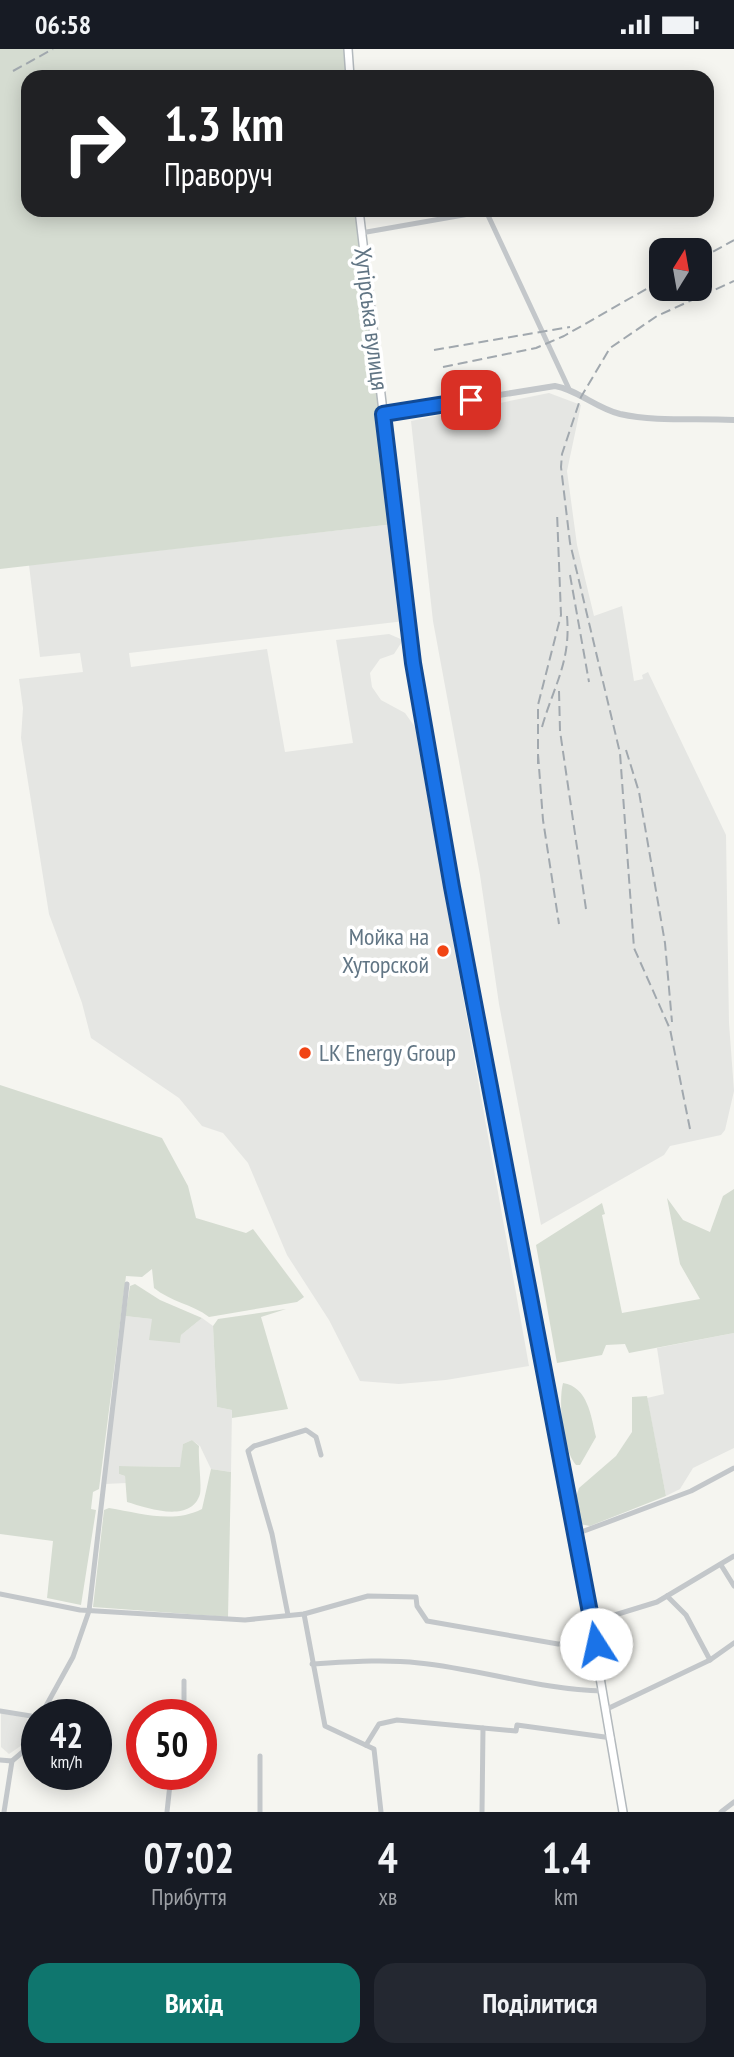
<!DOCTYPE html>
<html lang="uk">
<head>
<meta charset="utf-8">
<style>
  :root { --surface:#171b24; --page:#242831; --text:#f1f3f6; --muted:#9ea1a6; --accent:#0f766e }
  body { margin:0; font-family:"PT Sans Narrow",sans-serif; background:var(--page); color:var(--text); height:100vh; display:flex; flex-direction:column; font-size:26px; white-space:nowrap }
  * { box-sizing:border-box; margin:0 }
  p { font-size:23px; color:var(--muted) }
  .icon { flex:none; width:38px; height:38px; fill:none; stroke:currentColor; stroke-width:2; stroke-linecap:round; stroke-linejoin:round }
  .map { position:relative; height:1763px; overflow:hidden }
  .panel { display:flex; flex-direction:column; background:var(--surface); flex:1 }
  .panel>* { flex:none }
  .hud { position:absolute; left:21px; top:21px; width:693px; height:147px; border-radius:21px; box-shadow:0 4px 18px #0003; background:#202124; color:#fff; overflow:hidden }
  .needle { width:46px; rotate:11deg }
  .buttons { position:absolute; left:649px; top:189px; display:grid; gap:14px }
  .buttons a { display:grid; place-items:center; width:63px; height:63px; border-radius:14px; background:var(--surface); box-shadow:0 4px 18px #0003; font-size:35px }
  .speed { position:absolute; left:21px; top:1650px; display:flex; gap:14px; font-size:35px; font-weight:700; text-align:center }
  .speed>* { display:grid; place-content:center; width:91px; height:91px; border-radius:50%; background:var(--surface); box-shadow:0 4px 18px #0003; line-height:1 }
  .speed small { font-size:18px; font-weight:400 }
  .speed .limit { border:10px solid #d22; background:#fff; color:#111 }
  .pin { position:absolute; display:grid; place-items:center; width:60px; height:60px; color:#fff; margin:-30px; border-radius:14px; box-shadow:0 4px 10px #0006 }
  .me { position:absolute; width:77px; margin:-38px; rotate:350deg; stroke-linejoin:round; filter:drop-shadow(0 0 5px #0008) }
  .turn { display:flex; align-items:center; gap:24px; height:147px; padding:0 28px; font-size:32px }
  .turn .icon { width:91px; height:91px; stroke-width:2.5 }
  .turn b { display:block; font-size:49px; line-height:60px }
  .eta { display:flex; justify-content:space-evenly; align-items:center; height:119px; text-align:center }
  .eta b { font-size:42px; font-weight:700; line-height:49px }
  .cta { display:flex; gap:14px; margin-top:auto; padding:14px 28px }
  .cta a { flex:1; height:80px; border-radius:21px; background:var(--accent); color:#fff; font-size:28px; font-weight:700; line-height:80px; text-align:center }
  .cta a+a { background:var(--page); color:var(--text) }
  .status { display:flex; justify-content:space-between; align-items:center; height:49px; padding:0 35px; background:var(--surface); direction:ltr }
  .status svg { height:19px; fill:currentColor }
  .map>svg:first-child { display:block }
  .built { fill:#e5e6e3 }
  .green { fill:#d5dcd1 }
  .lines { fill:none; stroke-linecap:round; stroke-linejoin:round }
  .secondary-casing { stroke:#b3b9bd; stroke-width:10 }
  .minor { stroke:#c3c7ca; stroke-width:5 }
  .tertiary { stroke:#c3c7ca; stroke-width:6 }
  .secondary { stroke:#fff; stroke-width:7 }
  .rail { stroke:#a1a8ae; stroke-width:2; stroke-dasharray:10 5; stroke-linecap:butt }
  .route-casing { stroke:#114b97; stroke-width:18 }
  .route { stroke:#1a73e8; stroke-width:12 }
  .poi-dot { fill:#f14414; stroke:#fff; stroke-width:2.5 }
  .labels { text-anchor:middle; stroke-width:7; stroke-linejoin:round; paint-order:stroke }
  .street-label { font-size:24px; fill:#617584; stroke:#fff }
  .poi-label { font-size:24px; fill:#617584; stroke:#fff; text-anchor:end }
</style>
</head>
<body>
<div class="status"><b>06:58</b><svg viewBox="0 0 49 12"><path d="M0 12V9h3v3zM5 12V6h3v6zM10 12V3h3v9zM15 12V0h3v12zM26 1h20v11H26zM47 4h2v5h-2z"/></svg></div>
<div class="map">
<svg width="734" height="1763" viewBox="0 0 734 1763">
  <rect width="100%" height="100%" fill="#f5f5f0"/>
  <!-- built -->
  <g class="built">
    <polygon points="549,344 581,356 567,422 577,496 594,567 622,557 634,632 643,630 642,626 648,623 726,786 729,974 734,1042 725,1081 721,1086 670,1097 664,1106 541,1176 499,955 480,826 433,572 411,372"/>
    <polygon points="394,475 405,572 129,604 131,618 267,600 285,703 353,694 336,591 389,585 403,591 394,605 380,610 370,624 372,638 381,651 405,664 415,678 529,1317 446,1331 399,1335 360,1332 329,1271 287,1206 248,1114 223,1084 202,1077 179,1049 91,989 82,954 49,865 21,689 23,659 19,630 83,623 80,604 40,608 29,516"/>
    <polygon points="125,1267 152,1270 180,1293 181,1286 202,1269 213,1277 217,1358 232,1361 231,1423 211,1420 200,1397 192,1391 183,1395 181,1418 119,1417 119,1425 125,1427 126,1434 105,1435"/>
    <polygon points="734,1284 734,1399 693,1419 680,1440 666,1447 647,1349 664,1345 657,1299"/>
    <polygon points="1,1664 27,1669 30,1676 25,1694 9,1705 1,1698"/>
  </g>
  <!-- green -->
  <g class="green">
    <polygon points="0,0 346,0 348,28 28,28 28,161 357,161 394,475 0,520"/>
    <path d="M 0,1036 L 162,1089 L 188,1137 L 196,1169 L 246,1184 L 253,1180 L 304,1248 L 297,1253 L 209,1268 C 192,1255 171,1253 154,1239 L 152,1220 L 142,1228 L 126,1227 L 99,1440 L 93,1443 L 91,1460 L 96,1461 L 81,1556 L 47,1549 L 53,1492 L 0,1485 Z"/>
    <polygon points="734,1140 734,1284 629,1304 625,1295 606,1296 602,1306 557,1314 536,1196 602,1154 605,1165 602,1166 622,1264 700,1250 680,1215 667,1149 683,1171 710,1183 723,1147"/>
    <polygon points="135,1235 160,1251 202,1269 181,1286 180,1294 149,1291 152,1270 125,1267 130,1237"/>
    <polygon points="286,1260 261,1268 288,1360 232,1369 232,1361 217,1358 213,1277 218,1270"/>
    <path d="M 563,1334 C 588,1338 591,1367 596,1388 L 580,1416 L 576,1416 C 563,1401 558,1353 563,1334 Z"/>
    <polygon points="647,1347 666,1447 590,1477 580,1475 575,1451 579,1439 616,1407 632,1383 632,1348"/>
    <path d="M 192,1391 L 199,1397 C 198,1408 202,1439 200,1445 C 191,1475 147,1459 127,1453 L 125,1427 L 119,1425 L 119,1417 L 180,1418 L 183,1395 Z"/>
    <path d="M 211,1420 L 231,1423 L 228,1568 L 93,1558 L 104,1461 L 109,1459 C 140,1464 173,1475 202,1460 Z"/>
  </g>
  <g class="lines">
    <defs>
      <g id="secondary">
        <polyline points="348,0 350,28"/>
        <polyline points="359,161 413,614 452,838 559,1389 623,1763"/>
      </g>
    </defs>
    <!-- secondary casing -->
    <use href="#secondary" class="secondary-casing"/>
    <!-- minor -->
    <g class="minor">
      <polyline points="361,184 486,162 569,340"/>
      <polyline points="576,1485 691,1442 734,1419"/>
      <polyline points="721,1516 734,1537"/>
      <polyline points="0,1545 80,1561 245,1571 304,1565 368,1547 416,1548 417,1557 427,1572 558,1595 596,1595"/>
      <polyline points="667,1547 686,1566 710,1611"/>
      <polyline points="304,1565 325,1677 374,1700 381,1763"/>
      <polyline points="288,1566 272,1485 248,1402 254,1397 306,1381 316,1388 321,1406"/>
      <polyline points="592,1573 657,1553 734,1507"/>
      <path d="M 312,1615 C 347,1613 383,1610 419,1614 C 481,1620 541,1641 603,1642"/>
      <polyline points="184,1632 184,1666"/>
      <polyline points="607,1660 710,1611 734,1594"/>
      <polyline points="0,1662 37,1668"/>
      <polyline points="41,1666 73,1608 89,1562 127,1235"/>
      <polyline points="366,1696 379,1675 397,1671 516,1682 517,1676 612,1689"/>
      <polyline points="260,1707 260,1763"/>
      <polyline points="0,1711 12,1712"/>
      <polyline points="4,1763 12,1712 32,1695 37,1679"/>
      <polyline points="167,1763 171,1726"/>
      <polyline points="482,1763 483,1679"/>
      <polyline points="721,1763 734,1753"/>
    </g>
    <!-- tertiary -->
    <path class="tertiary" d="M 382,365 L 555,337 C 578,341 596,359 620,365 C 656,373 697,369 734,371"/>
    <!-- secondary -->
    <use href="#secondary" class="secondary"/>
    <!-- rail -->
    <g class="rail">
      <polyline points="13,22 53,0"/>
      <polyline points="700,210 734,191"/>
      <polyline points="434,301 570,278"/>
      <polyline points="443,318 536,299 564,287 662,231"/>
      <polyline points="570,526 589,633"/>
      <polyline points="559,642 560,682 586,860"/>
      <path d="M 542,678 C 554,636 571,613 567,567"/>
      <polyline points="626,701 639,743 665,894 672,973"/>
      <polyline points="538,705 543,771 559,875"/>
      <polyline points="538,715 538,656 561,566 557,463"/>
      <polyline points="690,1080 670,980 634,899 620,704 570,494 561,418 562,405 581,348 610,299 657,267 734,232"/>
    </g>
  </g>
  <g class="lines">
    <defs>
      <polyline id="route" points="471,351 383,365 413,614 452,838 596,1595"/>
    </defs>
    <!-- route casing -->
    <use href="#route" class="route-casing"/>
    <!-- route -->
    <use href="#route" class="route"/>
  </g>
  <!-- markers -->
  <g class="poi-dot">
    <circle cx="443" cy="902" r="7"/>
    <circle cx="305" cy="1004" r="7"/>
  </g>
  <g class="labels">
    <!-- street labels -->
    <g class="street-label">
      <text transform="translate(371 270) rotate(83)" y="8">Хутірська вулиця</text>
    </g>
    <!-- poi labels -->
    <g class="poi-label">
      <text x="429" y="896">Мойка на<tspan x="429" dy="28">Хуторской</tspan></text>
      <text x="319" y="1012" text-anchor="start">LK Energy Group</text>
    </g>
  </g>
</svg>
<div class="buttons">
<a><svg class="needle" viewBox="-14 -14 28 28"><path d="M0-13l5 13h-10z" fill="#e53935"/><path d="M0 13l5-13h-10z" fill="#9ea1a6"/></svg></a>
</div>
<div class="speed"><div>42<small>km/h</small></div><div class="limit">50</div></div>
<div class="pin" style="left:471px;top:351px;background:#d93025"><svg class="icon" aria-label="arrive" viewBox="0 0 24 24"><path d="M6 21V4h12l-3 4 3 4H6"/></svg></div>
<svg class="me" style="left:596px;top:1595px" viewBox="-20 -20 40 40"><circle r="19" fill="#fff"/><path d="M0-13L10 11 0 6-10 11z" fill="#1a73e8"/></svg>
<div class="hud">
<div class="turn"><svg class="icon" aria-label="right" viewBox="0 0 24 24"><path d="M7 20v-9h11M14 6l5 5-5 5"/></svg><div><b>1.3 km</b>Праворуч</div></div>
</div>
</div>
<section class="panel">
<div class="eta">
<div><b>07:02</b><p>Прибуття</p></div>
<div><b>4</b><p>хв</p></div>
<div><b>1.4</b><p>km</p></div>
</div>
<div class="cta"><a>Вихід</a><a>Поділитися</a></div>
</section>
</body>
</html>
